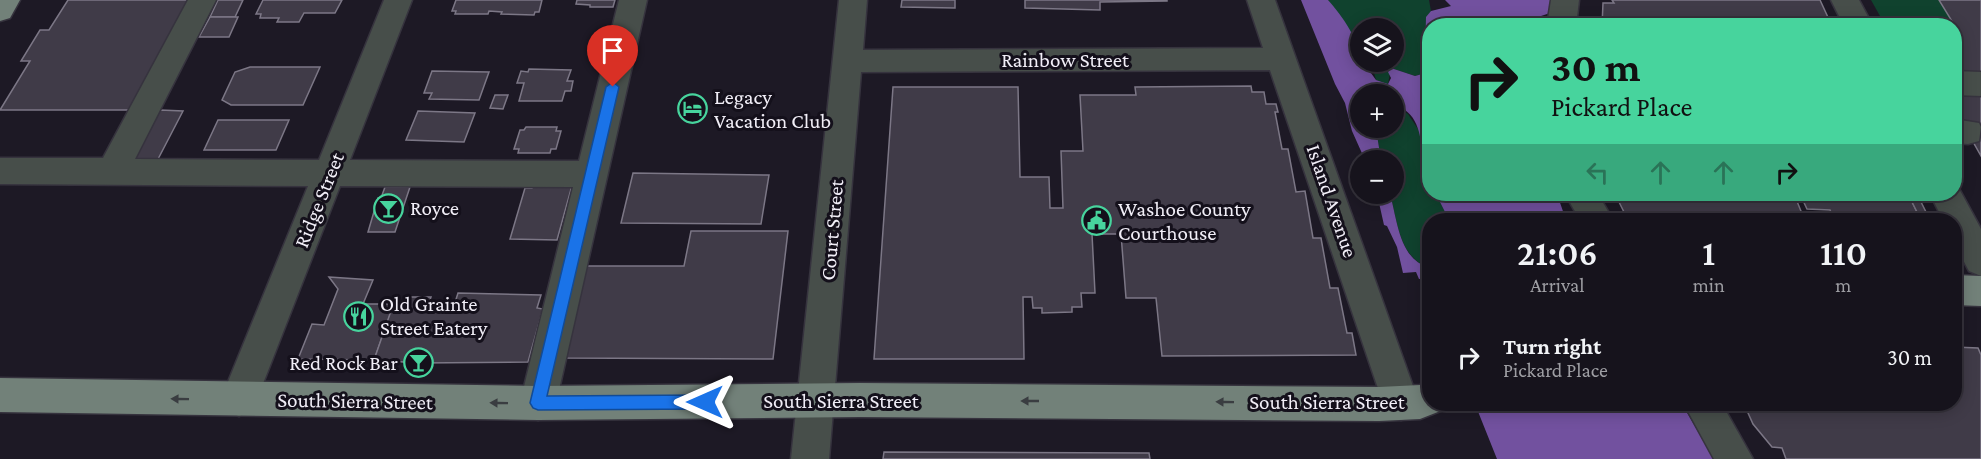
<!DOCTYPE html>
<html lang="en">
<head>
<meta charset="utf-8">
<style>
  :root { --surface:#16131c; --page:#1f1c25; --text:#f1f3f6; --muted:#9e9ea3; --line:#35323b }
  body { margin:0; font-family:"Crimson Pro",serif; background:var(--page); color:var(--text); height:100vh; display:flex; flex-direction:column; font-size:22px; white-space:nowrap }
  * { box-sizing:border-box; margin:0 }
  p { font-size:20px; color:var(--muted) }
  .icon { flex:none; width:33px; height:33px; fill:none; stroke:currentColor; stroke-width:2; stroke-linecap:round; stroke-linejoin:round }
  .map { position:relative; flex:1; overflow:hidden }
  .sheet { position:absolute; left:1422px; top:213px; width:540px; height:198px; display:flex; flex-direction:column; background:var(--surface); border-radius:24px; box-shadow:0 3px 15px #0003,0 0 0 2px var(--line) }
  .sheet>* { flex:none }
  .top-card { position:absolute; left:1422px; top:18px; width:540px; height:183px; border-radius:24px; box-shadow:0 3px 15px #0003,0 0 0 2px var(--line); background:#47d49d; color:#111; overflow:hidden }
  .fabs { position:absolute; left:1350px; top:18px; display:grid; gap:12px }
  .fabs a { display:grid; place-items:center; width:54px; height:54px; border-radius:50%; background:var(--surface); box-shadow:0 3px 15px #0003,0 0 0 2px var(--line); font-size:30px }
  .pin { position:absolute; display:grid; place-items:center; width:51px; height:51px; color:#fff; margin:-62px -26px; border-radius:50% 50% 50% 0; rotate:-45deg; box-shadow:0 0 6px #0007 }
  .pin .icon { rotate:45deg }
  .me { position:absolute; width:66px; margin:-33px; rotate:270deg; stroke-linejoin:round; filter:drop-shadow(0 0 4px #0008) }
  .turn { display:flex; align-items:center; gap:21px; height:126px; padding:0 30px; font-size:27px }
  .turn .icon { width:78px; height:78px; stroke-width:2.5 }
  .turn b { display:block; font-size:42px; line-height:51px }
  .lanes { display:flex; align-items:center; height:57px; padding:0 30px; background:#0003; justify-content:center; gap:30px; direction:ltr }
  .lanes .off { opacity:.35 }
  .eta { display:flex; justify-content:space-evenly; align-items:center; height:102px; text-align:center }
  .eta b { font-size:36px; font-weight:600; line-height:42px }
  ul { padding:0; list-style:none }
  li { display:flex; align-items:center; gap:18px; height:84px; padding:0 30px }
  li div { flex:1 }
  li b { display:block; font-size:22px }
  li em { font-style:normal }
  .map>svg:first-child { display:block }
  .green { fill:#10422e }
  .water { fill:#72519f }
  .building { fill:#403b48; stroke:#7c7786; stroke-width:1.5 }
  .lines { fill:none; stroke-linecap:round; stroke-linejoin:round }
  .minor-casing { stroke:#36333e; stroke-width:3 }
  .major-casing { stroke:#36333e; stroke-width:3 }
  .minor { fill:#474e4a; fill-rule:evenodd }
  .major { fill:#728179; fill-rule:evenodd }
  .oneway { fill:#3a3d41 }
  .route { fill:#1a73e8; stroke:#114b97; stroke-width:1.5 }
  .labels { text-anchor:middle; stroke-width:6; stroke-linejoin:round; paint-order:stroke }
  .street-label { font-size:21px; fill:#f1eef7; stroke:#14101b }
  .poi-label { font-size:21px; fill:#f1eef7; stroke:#14101b; text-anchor:start }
</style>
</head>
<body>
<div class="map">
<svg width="1981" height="459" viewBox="0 0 1981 459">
  <rect width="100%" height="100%" fill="#1d1925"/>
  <!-- green -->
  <g class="green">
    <path d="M 1328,0 L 1429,0 L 1431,11 C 1425,18 1425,60 1422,74 L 1415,76 L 1391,68 L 1388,84 L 1376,80 L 1371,62 L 1394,62 L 1394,28 L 1360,28 L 1360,37 L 1352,35 Z"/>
    <polygon points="1871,0 1939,0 1954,26 1885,25"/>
    <path d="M 1394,105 L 1408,114 L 1422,135 L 1422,156 L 1429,177 L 1430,194 L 1436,194 L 1446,214 L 1444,220 L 1430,220 L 1429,267 C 1399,259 1397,218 1390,194 L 1394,194 L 1394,160 L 1381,160 L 1377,135 L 1373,128 L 1394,128 Z"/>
  </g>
  <!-- water -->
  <g class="water">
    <path d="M 1301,0 L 1328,0 C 1342,16 1360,40 1360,62 L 1363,62 L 1376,80 L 1388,84 L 1391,78 L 1388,72 L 1391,68 L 1415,76 L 1422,74 L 1425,57 L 1426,17 L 1431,11 L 1451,6 L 1445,0 L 1552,0 L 1550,13 L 1523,22 L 1524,25 L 1430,26 L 1429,177 C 1427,170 1422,162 1422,154 C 1421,134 1417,111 1394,105 L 1394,94 L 1360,94 L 1358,102 L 1360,128 L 1373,128 L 1377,135 L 1381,160 L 1365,160 L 1352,131 L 1345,103 L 1335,84 Z"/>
    <path d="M 1377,194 L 1390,194 C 1397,218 1399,260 1429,267 L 1429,278 L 1419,279 L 1416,272 L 1403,273 L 1397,247 L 1387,226 L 1384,225 Z"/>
    <polygon points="1436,194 1557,194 1566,220 1444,220 1446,214"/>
    <polygon points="1475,404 1682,404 1714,459 1497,459"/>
  </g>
  <!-- building -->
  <g class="building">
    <polygon points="68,0 189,0 129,110 0,110 30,61 21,61 40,30 49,30"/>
    <polygon points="218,0 243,0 235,17 210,17"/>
    <polygon points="263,0 342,0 335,13 304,13 299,22 277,22 279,18 260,18 261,14 256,14"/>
    <polygon points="456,0 542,0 539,12 535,12 534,15 501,14 502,12 489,11 488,14 455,14 456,11 452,11"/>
    <polygon points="577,0 615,0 613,7 590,7 590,5 576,4"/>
    <polygon points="902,0 955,0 955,8 901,7"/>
    <polygon points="1025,0 1167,0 1167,1 1100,2 1100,10 1025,8"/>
    <polygon points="1612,0 1820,0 1832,26 1602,26 1603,3 1614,3"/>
    <polygon points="1939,0 1981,0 1981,73 1954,73 1954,36 1961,36"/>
    <polygon points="210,17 238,17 229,37 199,37"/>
    <polygon points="250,67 320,67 303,105 231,105 222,100 235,72"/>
    <polygon points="529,69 571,70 567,81 573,81 571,91 565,91 562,101 519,101 524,83 517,83 521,71 528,72"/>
    <polygon points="432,71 489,72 479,100 429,99 432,93 424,93"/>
    <polygon points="1251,86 1252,92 1264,92 1266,104 1276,104 1278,112 1275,112 1282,149 1288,149 1296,192 1305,191 1313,238 1321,238 1330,288 1338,288 1347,333 1352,333 1356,355 1162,356 1156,298 1126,298 1121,234 1092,234 1095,293 1081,293 1082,307 1072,307 1072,312 1042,313 1042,308 1033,308 1032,297 1023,297 1024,359 874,359 893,87 1018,87 1020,177 1049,177 1050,208 1063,208 1061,151 1083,151 1080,95 1136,95 1135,87"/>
    <polygon points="1954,90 1981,91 1981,156 1954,108"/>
    <polygon points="495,95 508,95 503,109 490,108"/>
    <polygon points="160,110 183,111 157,161 134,160"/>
    <polygon points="418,111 475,113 464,142 406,140"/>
    <polygon points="218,120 289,120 276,150 204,150"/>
    <polygon points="526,127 557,127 556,131 561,131 556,149 551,149 550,153 518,153 519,149 514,149 520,130 524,130"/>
    <polygon points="633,173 769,175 761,224 621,223"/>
    <polygon points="534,182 573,182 557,240 510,239 525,188 532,188"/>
    <polygon points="385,187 410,187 395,232 368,232 378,198 381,198"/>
    <polygon points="1615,194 1794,194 1803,216 1833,217 1834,220 1628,220"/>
    <polygon points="1800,194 1908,194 1921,220 1834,220 1830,210 1807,209"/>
    <polygon points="1908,194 1917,194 1930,220 1921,220"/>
    <polygon points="691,231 788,231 773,359 565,358 586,266 684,266"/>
    <polygon points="329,277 373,280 363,304 394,304 374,360 298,359 312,324 324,325 338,289"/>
    <polygon points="458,293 541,295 537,308 543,309 528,362 419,363 374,360 392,308 405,308 409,297 431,297 427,308 453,309"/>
    <polygon points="1954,347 1978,348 1981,355 1981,459 1786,459 1782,448 1772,447 1753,424 1744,404 1954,404"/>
    <polygon points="884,452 1149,453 1150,459 883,459"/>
  </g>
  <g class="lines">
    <defs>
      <g id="minor">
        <polygon points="188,0 216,0 135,159 319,160 384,0 412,0 350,160 579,161 619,0 647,0 556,403 551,415 538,420 525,415 520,403 573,187 340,186 257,399 252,411 239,416 226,411 221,399 308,186 0,184 0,158 103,158"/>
        <polygon points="839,0 867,0 863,50 1263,48 1247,0 1275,0 1419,403 1414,415 1401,420 1388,415 1383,403 1270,70 861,72 829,459 791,459"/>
        <polygon points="1551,0 1579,0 1576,26 1547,26"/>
        <polygon points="1831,0 1859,0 1873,26 1844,26"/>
        <polygon points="1954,71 1981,72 1981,96 1954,95"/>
        <polygon points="1954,119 1979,123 1981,127 1979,141 1968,144 1954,143"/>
        <polygon points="1954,184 1957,185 1981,229 1981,276 1969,271 1954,243 1954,220 1943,220 1930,194 1954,194"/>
        <polygon points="1565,194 1598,194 1613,220 1580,220"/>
        <polygon points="1684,404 1722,404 1753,459 1714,459"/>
      </g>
      <g id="major">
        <polygon points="0,0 20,0 10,18 0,21"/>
        <polygon points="1954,275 1981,276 1981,306 1954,305"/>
        <polygon points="0,378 538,386 860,383 1379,387 1420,385 1430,381 1430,404 1446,404 1443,410 1420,419 1379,421 860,417 538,420 0,412"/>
      </g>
    </defs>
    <!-- minor casing -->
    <use href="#minor" class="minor-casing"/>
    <!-- major casing -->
    <use href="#major" class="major-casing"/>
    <!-- minor -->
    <use href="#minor" class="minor"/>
    <!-- major -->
    <use href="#major" class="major"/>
  </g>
  <!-- one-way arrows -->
  <defs><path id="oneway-solid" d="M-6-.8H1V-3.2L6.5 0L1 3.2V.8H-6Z" transform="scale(1.5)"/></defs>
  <g class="oneway">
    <use href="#oneway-solid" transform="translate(180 399) rotate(-179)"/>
    <use href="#oneway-solid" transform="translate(1030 401) rotate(-180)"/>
    <use href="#oneway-solid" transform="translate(1225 402) rotate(-179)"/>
    <use href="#oneway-solid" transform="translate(499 403) rotate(-179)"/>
  </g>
  <!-- route -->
  <polygon class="route" points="613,82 619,87 547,396 705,395 711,397 713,402 711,407 705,409 538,410 533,408 530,403 606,87"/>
  <!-- icons -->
  <defs>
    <symbol id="hotel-ring" viewBox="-11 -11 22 22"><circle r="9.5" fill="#14101b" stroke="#47d49d" stroke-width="1.5"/><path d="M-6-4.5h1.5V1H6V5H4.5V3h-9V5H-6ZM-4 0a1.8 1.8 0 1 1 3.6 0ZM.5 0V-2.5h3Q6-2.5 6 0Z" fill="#47d49d"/></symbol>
    <symbol id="bar-ring" viewBox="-11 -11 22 22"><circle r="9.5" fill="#14101b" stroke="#47d49d" stroke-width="1.5"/><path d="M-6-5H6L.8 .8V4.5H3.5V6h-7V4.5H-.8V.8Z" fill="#47d49d"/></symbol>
    <symbol id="civic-ring" viewBox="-11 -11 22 22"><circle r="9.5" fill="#14101b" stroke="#47d49d" stroke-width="1.5"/><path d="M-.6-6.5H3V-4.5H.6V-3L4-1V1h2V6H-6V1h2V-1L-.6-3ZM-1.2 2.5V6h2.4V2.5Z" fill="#47d49d"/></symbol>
    <symbol id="restaurant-ring" viewBox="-11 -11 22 22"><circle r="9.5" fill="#14101b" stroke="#47d49d" stroke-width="1.5"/><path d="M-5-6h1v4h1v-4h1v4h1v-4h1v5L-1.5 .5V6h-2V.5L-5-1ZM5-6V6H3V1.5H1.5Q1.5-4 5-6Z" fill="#47d49d"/></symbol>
  </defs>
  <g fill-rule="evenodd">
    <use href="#hotel-ring" x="676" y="92" width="33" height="33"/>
    <use href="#bar-ring" x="372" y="192" width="33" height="33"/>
    <use href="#civic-ring" x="1080" y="204" width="33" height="33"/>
    <use href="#restaurant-ring" x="342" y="300" width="33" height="33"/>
    <use href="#bar-ring" x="402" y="346" width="33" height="33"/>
  </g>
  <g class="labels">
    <!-- street labels -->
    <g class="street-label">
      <text x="1065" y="67">Rainbow Street</text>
      <text transform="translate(319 200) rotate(-68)" y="7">Ridge Street</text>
      <text transform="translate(1332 201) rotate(71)" y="7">Island Avenue</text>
      <text transform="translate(832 230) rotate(-85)" y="7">Court Street</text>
      <text transform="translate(355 401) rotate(1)" y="7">South Sierra Street</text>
      <text x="841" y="408">South Sierra Street</text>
      <text x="1327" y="409">South Sierra Street</text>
    </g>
    <!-- poi labels -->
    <g class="poi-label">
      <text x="714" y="104">Legacy<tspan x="714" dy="24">Vacation Club</tspan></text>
      <text x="410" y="215">Royce</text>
      <text x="1118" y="216">Washoe County<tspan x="1118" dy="24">Courthouse</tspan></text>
      <text x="380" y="311">Old Grainte<tspan x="380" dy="24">Street Eatery</tspan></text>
      <text x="398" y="370" text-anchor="end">Red Rock Bar</text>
    </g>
  </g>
</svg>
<div class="fabs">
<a><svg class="icon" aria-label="layers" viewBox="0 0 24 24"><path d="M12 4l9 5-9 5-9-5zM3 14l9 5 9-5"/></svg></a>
<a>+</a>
<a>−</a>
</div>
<div class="pin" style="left:613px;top:87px;background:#d93025"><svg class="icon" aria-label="arrive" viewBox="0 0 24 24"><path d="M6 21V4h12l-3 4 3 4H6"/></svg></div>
<svg class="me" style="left:705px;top:402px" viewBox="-20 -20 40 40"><path d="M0-17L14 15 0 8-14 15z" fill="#1a73e8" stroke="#fff" stroke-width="4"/></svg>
<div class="top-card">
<div class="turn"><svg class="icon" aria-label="right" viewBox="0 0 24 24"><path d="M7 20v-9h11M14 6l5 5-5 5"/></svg><div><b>30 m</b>Pickard Place</div></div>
<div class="lanes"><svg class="icon off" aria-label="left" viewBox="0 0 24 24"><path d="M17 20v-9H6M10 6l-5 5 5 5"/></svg><svg class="icon off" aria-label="ahead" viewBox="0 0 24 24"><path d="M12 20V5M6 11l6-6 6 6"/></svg><svg class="icon off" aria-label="ahead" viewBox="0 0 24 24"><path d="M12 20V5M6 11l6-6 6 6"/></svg><svg class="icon" aria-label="right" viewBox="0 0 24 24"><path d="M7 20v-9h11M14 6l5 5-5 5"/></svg></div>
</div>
<section class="sheet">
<div class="eta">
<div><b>21:06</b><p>Arrival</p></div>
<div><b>1</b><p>min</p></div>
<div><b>110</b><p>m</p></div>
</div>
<ul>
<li><svg class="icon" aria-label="right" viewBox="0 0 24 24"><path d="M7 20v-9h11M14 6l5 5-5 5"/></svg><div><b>Turn right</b><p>Pickard Place</p></div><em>30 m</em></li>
</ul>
</section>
</div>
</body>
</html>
